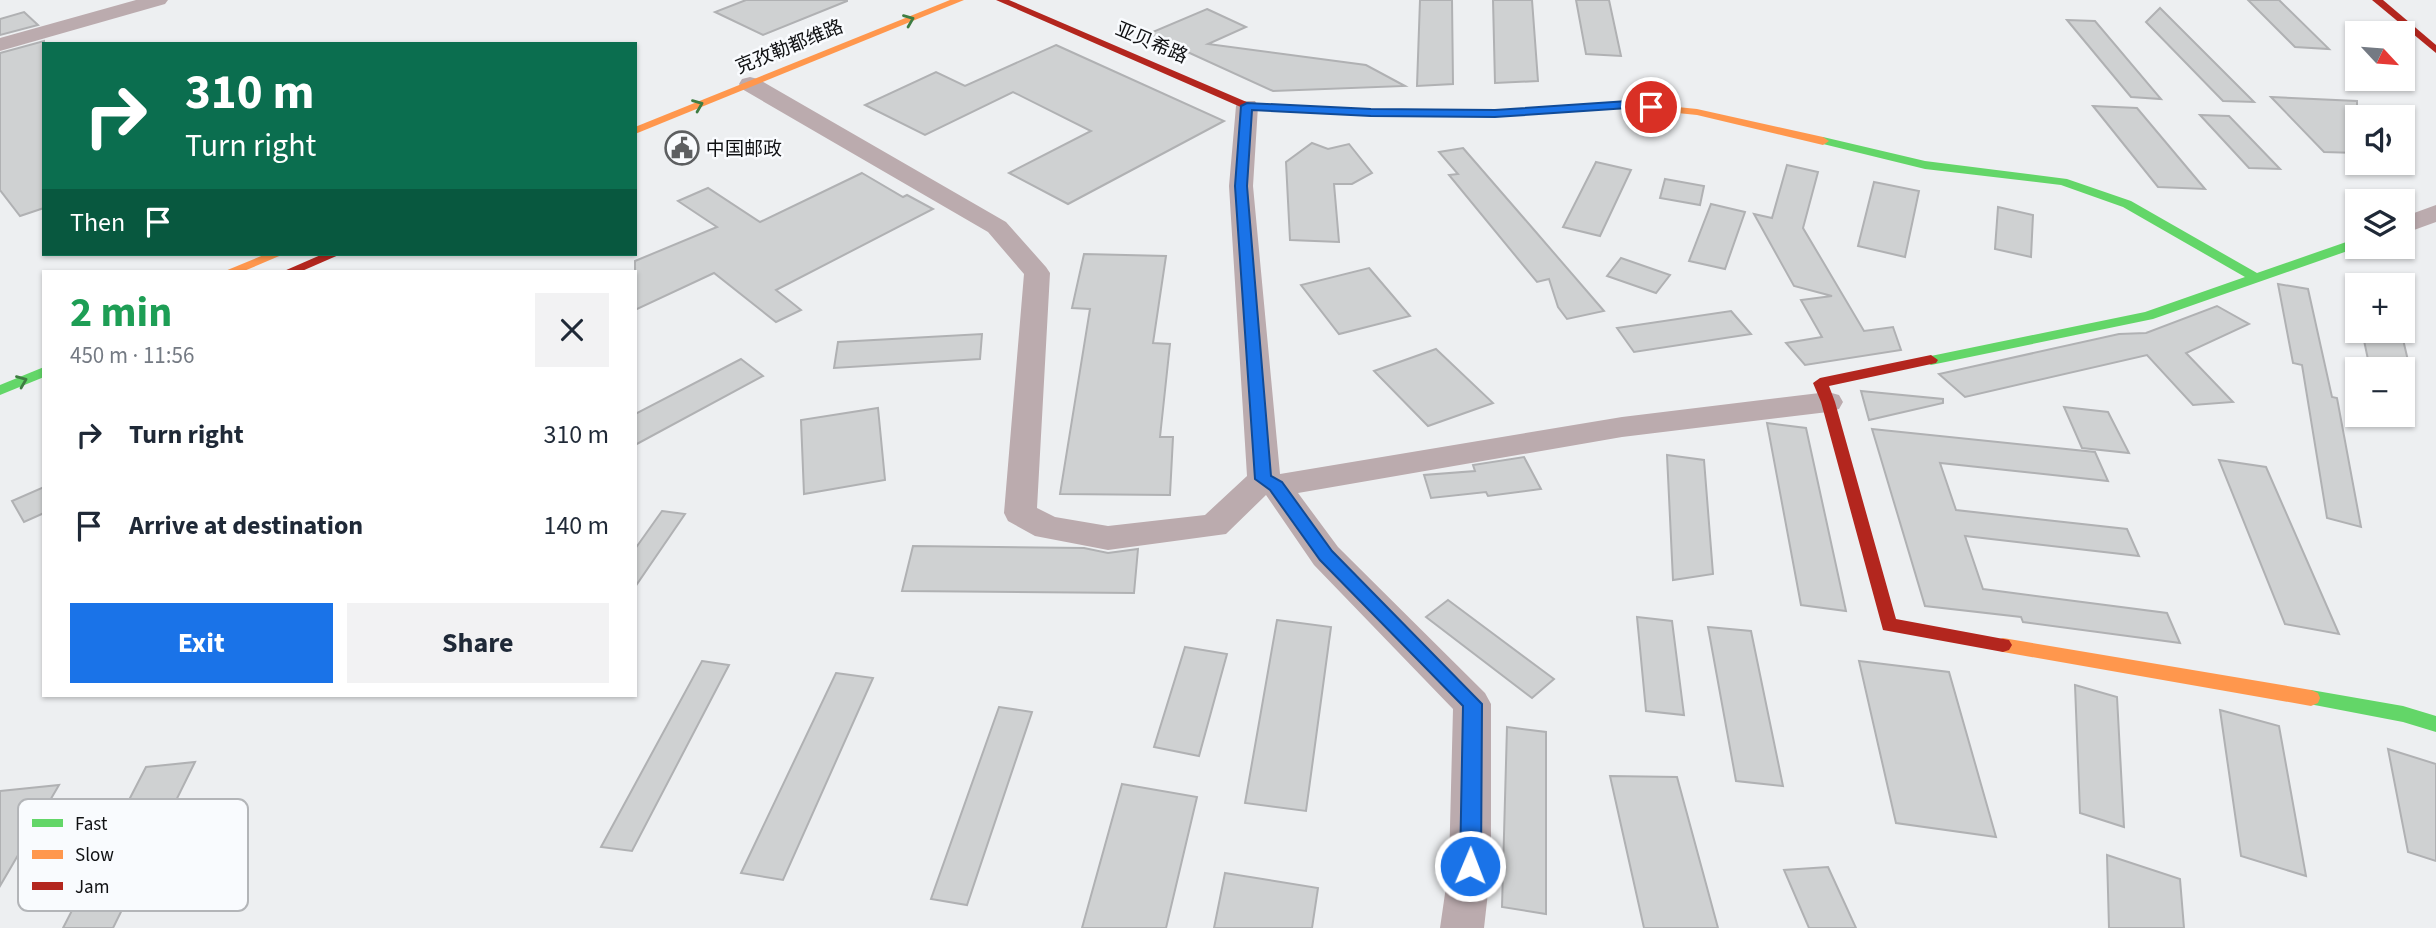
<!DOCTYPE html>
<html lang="en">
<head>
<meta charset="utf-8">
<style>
  :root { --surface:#fff; --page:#f2f2f3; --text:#1f2937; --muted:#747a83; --accent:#1a73e8 }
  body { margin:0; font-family:"Source Sans 3","Noto Sans SC",sans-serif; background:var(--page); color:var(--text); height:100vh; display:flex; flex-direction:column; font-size:26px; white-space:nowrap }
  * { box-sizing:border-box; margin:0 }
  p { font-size:23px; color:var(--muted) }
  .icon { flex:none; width:38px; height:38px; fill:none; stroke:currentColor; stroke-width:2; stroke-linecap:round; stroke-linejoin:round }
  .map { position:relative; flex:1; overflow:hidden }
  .side { position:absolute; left:42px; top:270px; width:595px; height:427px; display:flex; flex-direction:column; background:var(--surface); border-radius:0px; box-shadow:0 2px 5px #0004 }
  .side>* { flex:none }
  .banner { position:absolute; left:42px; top:42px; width:595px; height:214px; border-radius:0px; box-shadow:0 2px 5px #0004; background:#0b6e4f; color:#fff; overflow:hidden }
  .needle { width:46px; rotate:116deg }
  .tools { position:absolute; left:2345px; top:21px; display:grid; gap:14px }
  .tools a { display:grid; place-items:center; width:70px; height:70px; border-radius:0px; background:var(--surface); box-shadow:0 2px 5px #0004; font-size:35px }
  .pin { position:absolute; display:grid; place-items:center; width:60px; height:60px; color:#fff; margin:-30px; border:4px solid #fff; border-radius:50%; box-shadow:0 2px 7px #0007 }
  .me { position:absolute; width:77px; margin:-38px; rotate:1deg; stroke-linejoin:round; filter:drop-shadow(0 0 5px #0008) }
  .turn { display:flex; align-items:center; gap:24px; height:147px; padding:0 28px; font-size:32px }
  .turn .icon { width:91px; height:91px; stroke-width:2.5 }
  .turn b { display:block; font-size:49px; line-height:60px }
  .then { display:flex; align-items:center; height:66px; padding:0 28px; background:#0003; gap:14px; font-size:26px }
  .round { display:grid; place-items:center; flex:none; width:74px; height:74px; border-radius:0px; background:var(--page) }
  .head { display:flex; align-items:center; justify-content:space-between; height:119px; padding:0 28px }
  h1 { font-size:42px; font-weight:700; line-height:52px; color:#1e9e55 }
  .button { display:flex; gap:14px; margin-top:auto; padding:14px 28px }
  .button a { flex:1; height:80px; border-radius:0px; background:var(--accent); color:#fff; font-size:28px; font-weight:700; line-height:80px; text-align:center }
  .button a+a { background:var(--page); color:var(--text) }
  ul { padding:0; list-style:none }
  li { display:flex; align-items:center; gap:21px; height:91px; padding:0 28px }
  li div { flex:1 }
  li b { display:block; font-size:26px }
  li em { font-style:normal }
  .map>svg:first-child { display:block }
  .building { fill:#cfd1d2; stroke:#b0b1b3; stroke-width:2 }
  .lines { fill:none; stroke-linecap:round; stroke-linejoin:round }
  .street { fill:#bbabae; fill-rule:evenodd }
  .fast { fill:#63d668; fill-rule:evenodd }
  .slow { fill:#ff974d; fill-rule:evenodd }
  .jam { fill:#b3261e; fill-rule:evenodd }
  .oneway { stroke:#3e7d42 }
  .route { fill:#1a73e8; stroke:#114b97; stroke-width:2 }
  .labels { text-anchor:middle; stroke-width:5; stroke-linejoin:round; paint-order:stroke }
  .far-street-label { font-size:19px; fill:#101113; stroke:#f9fbfe }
  .far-poi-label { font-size:19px; fill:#101113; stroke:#f9fbfe; text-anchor:start }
  .key { fill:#f9fbfe; stroke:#b3b5b8; stroke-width:2 }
  .key-label { font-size:19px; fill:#101113 }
</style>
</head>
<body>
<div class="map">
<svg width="2436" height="928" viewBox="0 0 2436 928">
  <rect width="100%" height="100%" fill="#edeff1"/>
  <!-- building -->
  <g class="building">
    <polygon points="746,0 847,0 847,1 763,35 715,12"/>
    <polygon points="1420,0 1452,0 1453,84 1417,86"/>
    <polygon points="1493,0 1532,0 1538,81 1495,83"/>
    <polygon points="1576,0 1609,0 1621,56 1586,54"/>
    <polygon points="2248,0 2279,0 2329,49 2295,47"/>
    <polygon points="2160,8 2254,102 2223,101 2146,22"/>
    <polygon points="1207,9 1246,27 1208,44 1366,65 1405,86 1273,91 1148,34"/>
    <polygon points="24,12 38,25 0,35 0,19"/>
    <polygon points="2067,20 2095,21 2161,99 2131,97"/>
    <polygon points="44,41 44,208 20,216 0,190 0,53"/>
    <polygon points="1056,45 1224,121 1068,204 1009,173 1091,131 1013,92 925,135 865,105 936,72 965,86"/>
    <polygon points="2271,97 2357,101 2357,153 2324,152"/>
    <polygon points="2093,106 2137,108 2205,189 2158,187"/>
    <polygon points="2200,115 2229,116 2280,169 2249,168"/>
    <polygon points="1312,143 1328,149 1349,144 1372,173 1352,184 1334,184 1339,242 1290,240 1286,162"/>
    <polygon points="1463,148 1535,231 1604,311 1567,319 1558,307 1549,279 1537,282 1449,175 1458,174 1439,152"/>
    <polygon points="1596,162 1631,170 1600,236 1563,227"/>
    <polygon points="1787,165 1818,172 1803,228 1864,331 1893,327 1901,350 1805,365 1786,343 1822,337 1801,300 1832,296 1794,286 1754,214 1772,218"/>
    <polygon points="862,173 903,197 907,195 933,209 776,290 801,310 776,322 714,273 635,310 635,261 717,227 678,201 708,188 760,222"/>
    <polygon points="1665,179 1704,186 1700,205 1660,198"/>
    <polygon points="1874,182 1919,191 1905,257 1858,246"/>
    <polygon points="1711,204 1745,212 1725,269 1689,261"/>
    <polygon points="1998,207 2033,215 2031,257 1995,249"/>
    <polygon points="1084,254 1166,256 1153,343 1170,344 1160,437 1173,437 1170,495 1060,494 1090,309 1072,308"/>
    <polygon points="1621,258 1670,275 1656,293 1607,276"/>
    <polygon points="1369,268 1410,316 1339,334 1301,285"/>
    <polygon points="2278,284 2308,289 2332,397 2337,398 2361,527 2327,518 2302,365 2293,363"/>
    <polygon points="2217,306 2249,324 2186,353 2233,402 2193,405 2147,355 1965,397 1939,374 2119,334 2146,333"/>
    <polygon points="1731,311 1751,334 1634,352 1617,328"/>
    <polygon points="2362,331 2401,331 2410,369 2370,369"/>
    <polygon points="982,334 980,359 834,368 838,342"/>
    <polygon points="1436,349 1493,403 1428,426 1374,371"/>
    <polygon points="741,359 763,376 635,445 635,414"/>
    <polygon points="1861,391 1943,399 1943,403 1869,420"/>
    <polygon points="2064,407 2108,412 2129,453 2082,448"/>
    <polygon points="878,408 885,480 804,494 801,420"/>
    <polygon points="1767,423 1806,428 1846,611 1801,605"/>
    <polygon points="1872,429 2095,452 2108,481 1940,463 1956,510 2127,529 2139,556 1965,536 1983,589 2167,613 2180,643 2023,622 2021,617 1925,606"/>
    <polygon points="1667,455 1704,460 1713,574 1673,580"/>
    <polygon points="1524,457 1541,489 1488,496 1486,492 1431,498 1424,475 1475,471 1473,465"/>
    <polygon points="2219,460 2266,467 2339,634 2285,624"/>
    <polygon points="44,487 44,513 24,522 12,501"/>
    <polygon points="662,511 685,514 635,587 635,549"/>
    <polygon points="913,546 1084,548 1108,553 1138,549 1134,593 902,591"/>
    <polygon points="1448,600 1554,679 1532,698 1426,617"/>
    <polygon points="1637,617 1672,621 1684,715 1646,711"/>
    <polygon points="1277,620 1331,627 1306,811 1245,803"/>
    <polygon points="1708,627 1751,631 1783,786 1736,781"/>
    <polygon points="1185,647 1227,654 1199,756 1154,747"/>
    <polygon points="702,661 729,665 632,851 601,847"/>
    <polygon points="1859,661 1949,672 1996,837 1896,823"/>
    <polygon points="836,673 873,678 783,880 741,873"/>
    <polygon points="2075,685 2117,697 2124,827 2080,813"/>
    <polygon points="999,707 1032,712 967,905 931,899"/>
    <polygon points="2220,710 2279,726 2306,876 2241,856"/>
    <polygon points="1507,727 1546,732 1546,914 1502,907"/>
    <polygon points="2388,749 2436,764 2436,861 2408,852"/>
    <polygon points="195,762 113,928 63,928 146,767"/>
    <polygon points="1610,776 1677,777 1718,928 1644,928"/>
    <polygon points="1122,784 1197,797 1166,928 1082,928"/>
    <polygon points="59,785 0,886 0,791"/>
    <polygon points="2107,855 2180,879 2184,928 2109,928"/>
    <polygon points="1828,867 1856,928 1809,928 1784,870"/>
    <polygon points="1225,873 1318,888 1312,928 1214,928"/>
  </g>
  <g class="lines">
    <!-- street -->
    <g class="street">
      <polygon points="136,0 168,0 165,4 0,51 0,38"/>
      <polygon points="750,77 758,79 1006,222 1046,267 1050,273 1037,508 1055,517 1108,526 1205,515 1247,476 1229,186 1236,106 1239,101 1255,101 1258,106 1253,186 1280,474 1622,417 1828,392 1839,395 1843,402 1839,409 1828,412 1622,437 1298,493 1338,547 1485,693 1491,704 1491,866 1484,928 1440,928 1449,866 1453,709 1314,565 1266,495 1226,534 1108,550 1035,536 1008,521 1004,513 1024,274 988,232 742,89 739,84 742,79"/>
      <polygon points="2436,205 2436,222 2403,234 2403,217"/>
    </g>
    <!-- fast -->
    <g class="fast">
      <polygon points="1823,137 1925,161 2067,179 2131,201 2257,273 2352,240 2357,239 2359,247 2153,319 1931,365 1924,360 1926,357 2145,312 2245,277 2123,207 2061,185 1925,169 1819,143 1819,139"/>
      <polygon points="44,367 44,377 0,395 0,385"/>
      <polygon points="2311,690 2403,706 2436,716 2436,732 2403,722 2304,703 2302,698 2304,693"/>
    </g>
    <!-- slow -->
    <g class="slow">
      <polygon points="950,0 964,0 635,134 635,127"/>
      <polygon points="1628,102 1697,109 1823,137 1829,141 1823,145 1697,115 1628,108 1495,116 1372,116 1273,110 1267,107 1273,104 1372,110 1495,110"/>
      <polygon points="266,254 284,254 244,271 225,271"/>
      <polygon points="2003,638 2311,690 2318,693 2320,698 2318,703 2311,706 2003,652 1997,650 1994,645 1997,640"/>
    </g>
    <!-- jam -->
    <g class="jam">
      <polygon points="996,0 1009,0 1249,103 1273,104 1279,107 1273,110 1243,108"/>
      <polygon points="2372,0 2383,0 2436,45 2436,53"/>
      <polygon points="323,254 341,254 302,271 284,271"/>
      <polygon points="1931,355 1938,360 1936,363 1829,386 1835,402 1896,619 2009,640 2012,645 2009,650 2003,652 1883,630 1821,402 1813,383 1820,378"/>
    </g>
  </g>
  <!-- one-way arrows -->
  <defs><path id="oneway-chevron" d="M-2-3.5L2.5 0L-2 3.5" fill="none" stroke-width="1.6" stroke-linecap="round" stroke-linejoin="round" transform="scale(1.75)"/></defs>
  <g class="oneway">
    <use href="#oneway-chevron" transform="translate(909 20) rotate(-22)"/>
    <use href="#oneway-chevron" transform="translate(698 105) rotate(-22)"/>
    <use href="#oneway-chevron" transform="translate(22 381) rotate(-22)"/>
  </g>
  <!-- route -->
  <polygon class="route" points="1628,101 1651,104 1657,107 1651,111 1628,108 1495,117 1371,116 1252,110 1247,186 1271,476 1282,482 1332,551 1482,704 1481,866 1478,872 1470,875 1463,872 1460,866 1463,706 1320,560 1270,490 1255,479 1235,186 1241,106 1247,103 1371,109 1495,110"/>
  <!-- icons -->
  <defs>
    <symbol id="civic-ring" viewBox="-11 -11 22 22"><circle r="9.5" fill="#f9fbfe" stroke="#5d5f61" stroke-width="1.5"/><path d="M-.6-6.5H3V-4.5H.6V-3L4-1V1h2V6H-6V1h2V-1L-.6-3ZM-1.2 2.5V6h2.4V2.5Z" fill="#5d5f61"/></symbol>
  </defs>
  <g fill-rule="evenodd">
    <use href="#civic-ring" x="663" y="129" width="38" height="38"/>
  </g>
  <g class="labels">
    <!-- far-street labels -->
    <g class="far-street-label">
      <text transform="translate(1152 42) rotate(23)" y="7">亚贝希路</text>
      <text transform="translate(789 46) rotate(-22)" y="7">克孜勒都维路</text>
    </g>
    <!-- far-poi labels -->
    <g class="far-poi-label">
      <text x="706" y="155">中国邮政</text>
    </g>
  </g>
  <!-- legend -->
  <rect x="18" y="799" width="230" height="112" rx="10" class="key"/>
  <rect x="32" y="819" width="31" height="8" fill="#63d668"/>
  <rect x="32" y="850" width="31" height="9" fill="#ff974d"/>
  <rect x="32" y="882" width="31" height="8" fill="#b3261e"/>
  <g class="key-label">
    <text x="75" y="830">Fast</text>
    <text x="75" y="861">Slow</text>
    <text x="75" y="893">Jam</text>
  </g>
</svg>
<div class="tools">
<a><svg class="needle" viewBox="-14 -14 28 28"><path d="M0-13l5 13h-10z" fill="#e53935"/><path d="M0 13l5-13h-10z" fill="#747a83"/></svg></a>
<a><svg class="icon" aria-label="sound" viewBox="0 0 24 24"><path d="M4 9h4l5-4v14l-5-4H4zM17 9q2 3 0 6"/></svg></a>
<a><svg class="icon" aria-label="layers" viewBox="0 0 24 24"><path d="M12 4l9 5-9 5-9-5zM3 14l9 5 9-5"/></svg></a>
<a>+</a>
<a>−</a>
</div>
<div class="pin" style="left:1651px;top:107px;background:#d93025"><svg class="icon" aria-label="arrive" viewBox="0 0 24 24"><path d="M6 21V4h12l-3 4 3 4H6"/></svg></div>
<svg class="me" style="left:1470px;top:866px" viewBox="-20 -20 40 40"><circle r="17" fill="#1a73e8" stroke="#fff" stroke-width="3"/><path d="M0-11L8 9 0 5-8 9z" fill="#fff"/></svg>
<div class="banner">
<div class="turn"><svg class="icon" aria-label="right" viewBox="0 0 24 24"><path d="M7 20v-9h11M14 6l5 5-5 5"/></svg><div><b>310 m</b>Turn right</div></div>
<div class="then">Then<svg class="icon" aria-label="arrive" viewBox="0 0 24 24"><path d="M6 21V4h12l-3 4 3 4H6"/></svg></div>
</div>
<section class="side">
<div class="head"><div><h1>2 min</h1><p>450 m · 11:56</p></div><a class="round"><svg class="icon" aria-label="close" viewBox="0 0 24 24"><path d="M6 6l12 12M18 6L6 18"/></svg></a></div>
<ul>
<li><svg class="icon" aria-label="right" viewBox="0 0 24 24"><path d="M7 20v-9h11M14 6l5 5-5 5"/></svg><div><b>Turn right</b></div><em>310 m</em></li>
<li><svg class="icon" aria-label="arrive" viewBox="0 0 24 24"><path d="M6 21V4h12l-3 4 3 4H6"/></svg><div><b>Arrive at destination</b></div><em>140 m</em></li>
</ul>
<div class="button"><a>Exit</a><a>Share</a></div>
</section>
</div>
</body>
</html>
